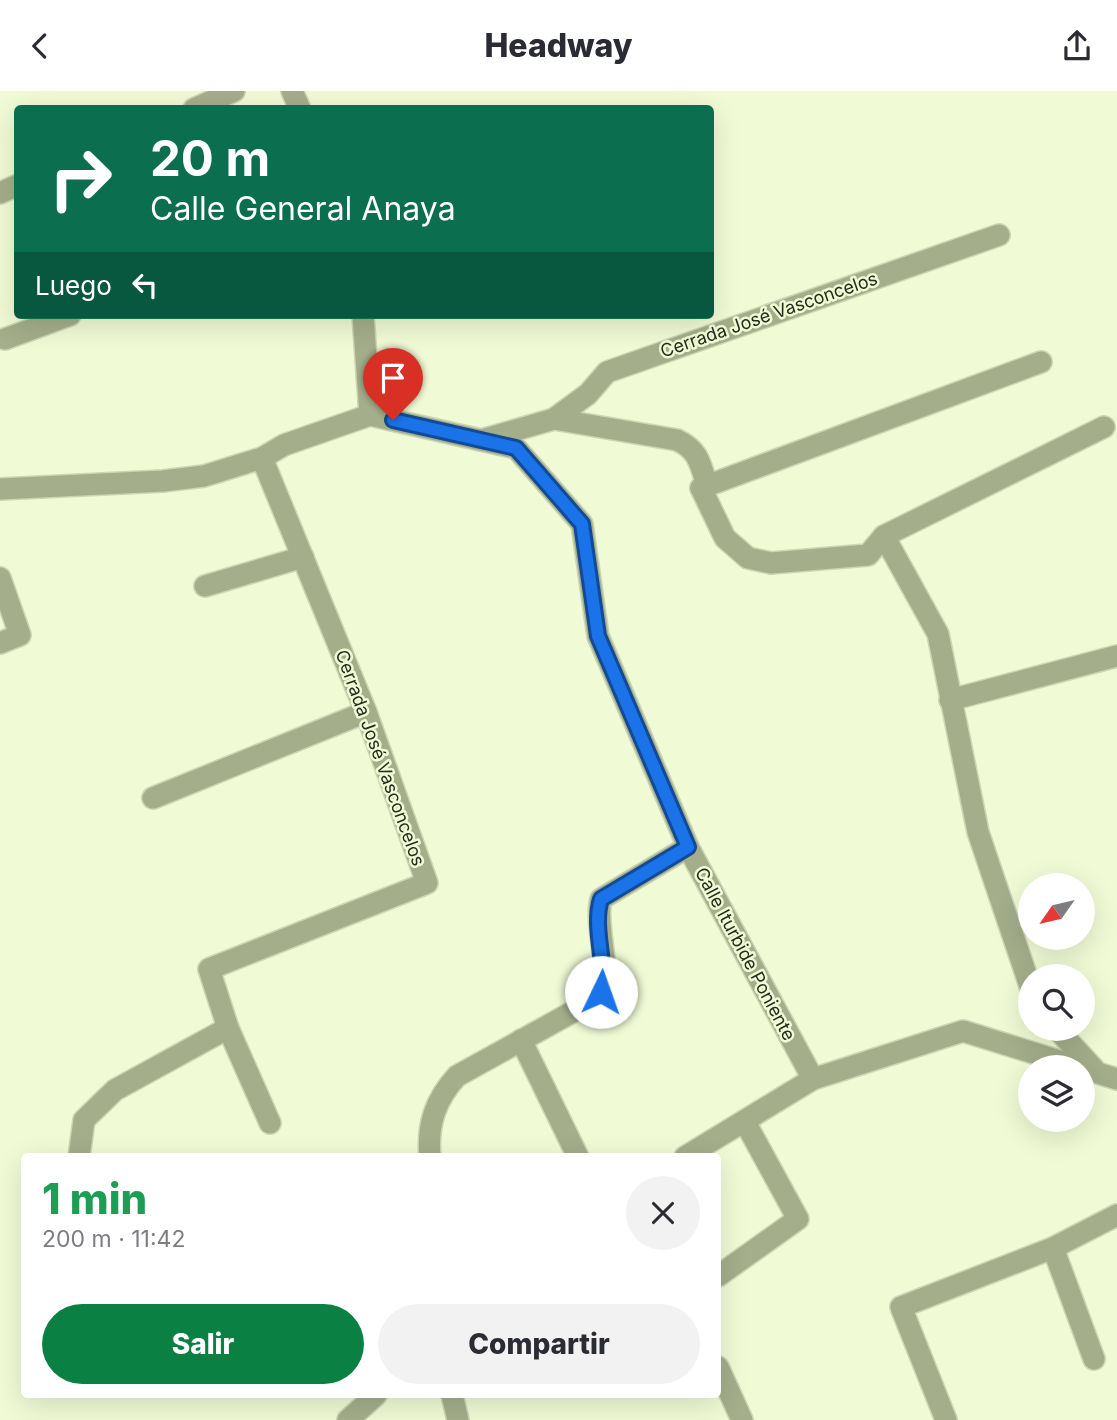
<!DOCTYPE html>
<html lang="es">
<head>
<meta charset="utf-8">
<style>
  :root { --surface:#fff; --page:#f2f2f3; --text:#2b2b33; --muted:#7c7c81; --accent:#0b8043 }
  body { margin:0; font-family:Inter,sans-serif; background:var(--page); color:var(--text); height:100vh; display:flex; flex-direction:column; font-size:26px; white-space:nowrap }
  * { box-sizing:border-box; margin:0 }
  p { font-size:23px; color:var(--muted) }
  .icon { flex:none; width:38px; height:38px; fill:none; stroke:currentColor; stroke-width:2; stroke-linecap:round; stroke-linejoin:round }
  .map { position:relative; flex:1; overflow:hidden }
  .details { position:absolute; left:21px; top:1062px; width:700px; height:245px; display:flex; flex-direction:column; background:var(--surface); border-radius:7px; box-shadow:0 7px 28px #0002 }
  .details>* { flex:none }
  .top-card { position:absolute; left:14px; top:14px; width:700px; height:214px; border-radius:7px; box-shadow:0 7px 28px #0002; background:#0b6e4f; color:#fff; overflow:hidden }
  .needle { width:46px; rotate:236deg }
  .buttons { position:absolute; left:1018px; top:782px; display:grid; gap:14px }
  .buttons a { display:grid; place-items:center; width:77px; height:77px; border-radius:50%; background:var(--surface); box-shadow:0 7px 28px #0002; font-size:35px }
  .pin { position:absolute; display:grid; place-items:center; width:60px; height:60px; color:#fff; margin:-72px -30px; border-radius:50% 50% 50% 0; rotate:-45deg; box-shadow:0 0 7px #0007 }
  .pin .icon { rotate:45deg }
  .me { position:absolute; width:77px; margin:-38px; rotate:3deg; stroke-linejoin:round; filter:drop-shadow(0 0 5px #0008) }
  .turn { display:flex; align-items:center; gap:24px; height:147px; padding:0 21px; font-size:32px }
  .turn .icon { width:91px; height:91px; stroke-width:2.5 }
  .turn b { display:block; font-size:49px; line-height:60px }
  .then { display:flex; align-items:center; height:66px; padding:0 21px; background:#0003; gap:14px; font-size:26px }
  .round { display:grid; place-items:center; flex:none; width:74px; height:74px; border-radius:37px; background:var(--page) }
  .summary { display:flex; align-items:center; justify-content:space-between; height:119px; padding:0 21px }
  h1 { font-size:42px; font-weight:800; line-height:52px; color:#1e9e55 }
  .primary-button { display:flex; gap:14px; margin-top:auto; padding:14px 21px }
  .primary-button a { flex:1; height:80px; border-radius:42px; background:var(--accent); color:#fff; font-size:28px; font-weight:800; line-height:80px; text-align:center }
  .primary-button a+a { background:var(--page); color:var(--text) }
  header { display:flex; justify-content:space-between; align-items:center; height:91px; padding:0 21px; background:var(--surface); font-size:32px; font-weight:800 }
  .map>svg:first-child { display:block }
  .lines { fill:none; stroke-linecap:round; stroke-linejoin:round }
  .street-casing { stroke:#ccd5b4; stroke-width:24 }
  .street { stroke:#a4ae8b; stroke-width:21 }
  .route-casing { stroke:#114b97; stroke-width:18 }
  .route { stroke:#1a73e8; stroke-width:12 }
  .labels { text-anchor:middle; stroke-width:5; stroke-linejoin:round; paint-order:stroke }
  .street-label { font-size:18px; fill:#282c1e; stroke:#f0fad5 }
</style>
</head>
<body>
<header><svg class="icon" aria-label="back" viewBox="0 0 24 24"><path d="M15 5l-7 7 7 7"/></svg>Headway<svg class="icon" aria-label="share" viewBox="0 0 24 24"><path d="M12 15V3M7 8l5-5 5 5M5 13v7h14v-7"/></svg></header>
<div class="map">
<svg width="1117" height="1329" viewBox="0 0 1117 1329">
  <rect width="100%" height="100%" fill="#f0fad5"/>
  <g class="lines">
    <defs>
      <g id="street">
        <polyline points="292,0 300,18"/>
        <polyline points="194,18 234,0"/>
        <polyline points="0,102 18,94"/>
        <polyline points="363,224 370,324"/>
        <polyline points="5,248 70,224"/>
        <polyline points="370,324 516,357 582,433 598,545 688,756 813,988 963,940 1117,988"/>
        <polyline points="554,328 588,303 607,281 999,144"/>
        <path d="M 485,348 L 554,328 L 677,349 C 697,358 700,371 706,391 L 701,397 L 725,447 L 748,467 L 771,472 L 868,464 L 884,445 L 938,543 L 978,741 L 1031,898"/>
        <polyline points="262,367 366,621 427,792 209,878 228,937 270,1032"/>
        <polyline points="701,397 1041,271"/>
        <polyline points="0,398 163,390 204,385 262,367 284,354 370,324"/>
        <polyline points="884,445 1104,336"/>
        <polyline points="0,487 20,544 0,552"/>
        <polyline points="205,495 303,466"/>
        <polyline points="950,609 1117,565"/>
        <polyline points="153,707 366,621"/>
        <polyline points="1057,938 1094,978"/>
        <polyline points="521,949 578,1066"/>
        <polyline points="79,1066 84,1029 115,999 228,937"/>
        <path d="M 430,1066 C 427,1034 435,1009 457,985 L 587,913 C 591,910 597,906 600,902 C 613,883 594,834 601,808 L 688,756"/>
        <polyline points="685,1066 813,988"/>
        <polyline points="1053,1157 1094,1268"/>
        <polyline points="718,1185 798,1128 745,1031"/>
        <polyline points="718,1276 742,1329"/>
        <polyline points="452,1304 458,1329"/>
        <polyline points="348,1329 376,1304"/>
        <polyline points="946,1329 901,1216 1053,1157 1117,1124"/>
      </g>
    </defs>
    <!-- street casing -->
    <use href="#street" class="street-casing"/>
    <!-- street -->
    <use href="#street" class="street"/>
  </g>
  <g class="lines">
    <defs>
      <path id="route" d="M 393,329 L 516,357 L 582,433 L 598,545 L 688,756 L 601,808 C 592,838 607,870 601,901"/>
    </defs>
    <!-- route casing -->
    <use href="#route" class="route-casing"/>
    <!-- route -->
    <use href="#route" class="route"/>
  </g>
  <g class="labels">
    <!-- street labels -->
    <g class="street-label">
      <text transform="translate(769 224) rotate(-19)" y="6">Cerrada José Vasconcelos</text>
      <text transform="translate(380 667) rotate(70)" y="6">Cerrada José Vasconcelos</text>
      <text transform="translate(745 863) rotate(62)" y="6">Calle Iturbide Poniente</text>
    </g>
  </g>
</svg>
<div class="buttons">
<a><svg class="needle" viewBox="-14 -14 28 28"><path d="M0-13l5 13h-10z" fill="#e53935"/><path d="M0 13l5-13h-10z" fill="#7c7c81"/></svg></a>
<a><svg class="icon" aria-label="search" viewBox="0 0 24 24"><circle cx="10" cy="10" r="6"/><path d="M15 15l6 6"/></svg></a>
<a><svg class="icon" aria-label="layers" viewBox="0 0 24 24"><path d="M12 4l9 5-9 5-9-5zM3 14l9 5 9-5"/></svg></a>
</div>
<div class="pin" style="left:393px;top:329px;background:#d93025"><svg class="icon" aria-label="arrive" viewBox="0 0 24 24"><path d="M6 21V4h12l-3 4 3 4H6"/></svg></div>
<svg class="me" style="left:601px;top:901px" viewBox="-20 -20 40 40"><circle r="19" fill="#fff"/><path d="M0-13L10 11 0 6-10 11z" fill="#1a73e8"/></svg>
<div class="top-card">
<div class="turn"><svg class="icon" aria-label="right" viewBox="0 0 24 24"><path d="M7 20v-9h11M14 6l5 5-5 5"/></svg><div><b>20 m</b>Calle General Anaya</div></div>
<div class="then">Luego<svg class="icon" aria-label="left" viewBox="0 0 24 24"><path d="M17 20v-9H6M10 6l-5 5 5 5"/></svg></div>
</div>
<section class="details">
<div class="summary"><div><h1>1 min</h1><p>200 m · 11:42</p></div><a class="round"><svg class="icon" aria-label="close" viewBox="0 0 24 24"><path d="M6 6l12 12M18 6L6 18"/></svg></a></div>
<div class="primary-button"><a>Salir</a><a>Compartir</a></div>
</section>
</div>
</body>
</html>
